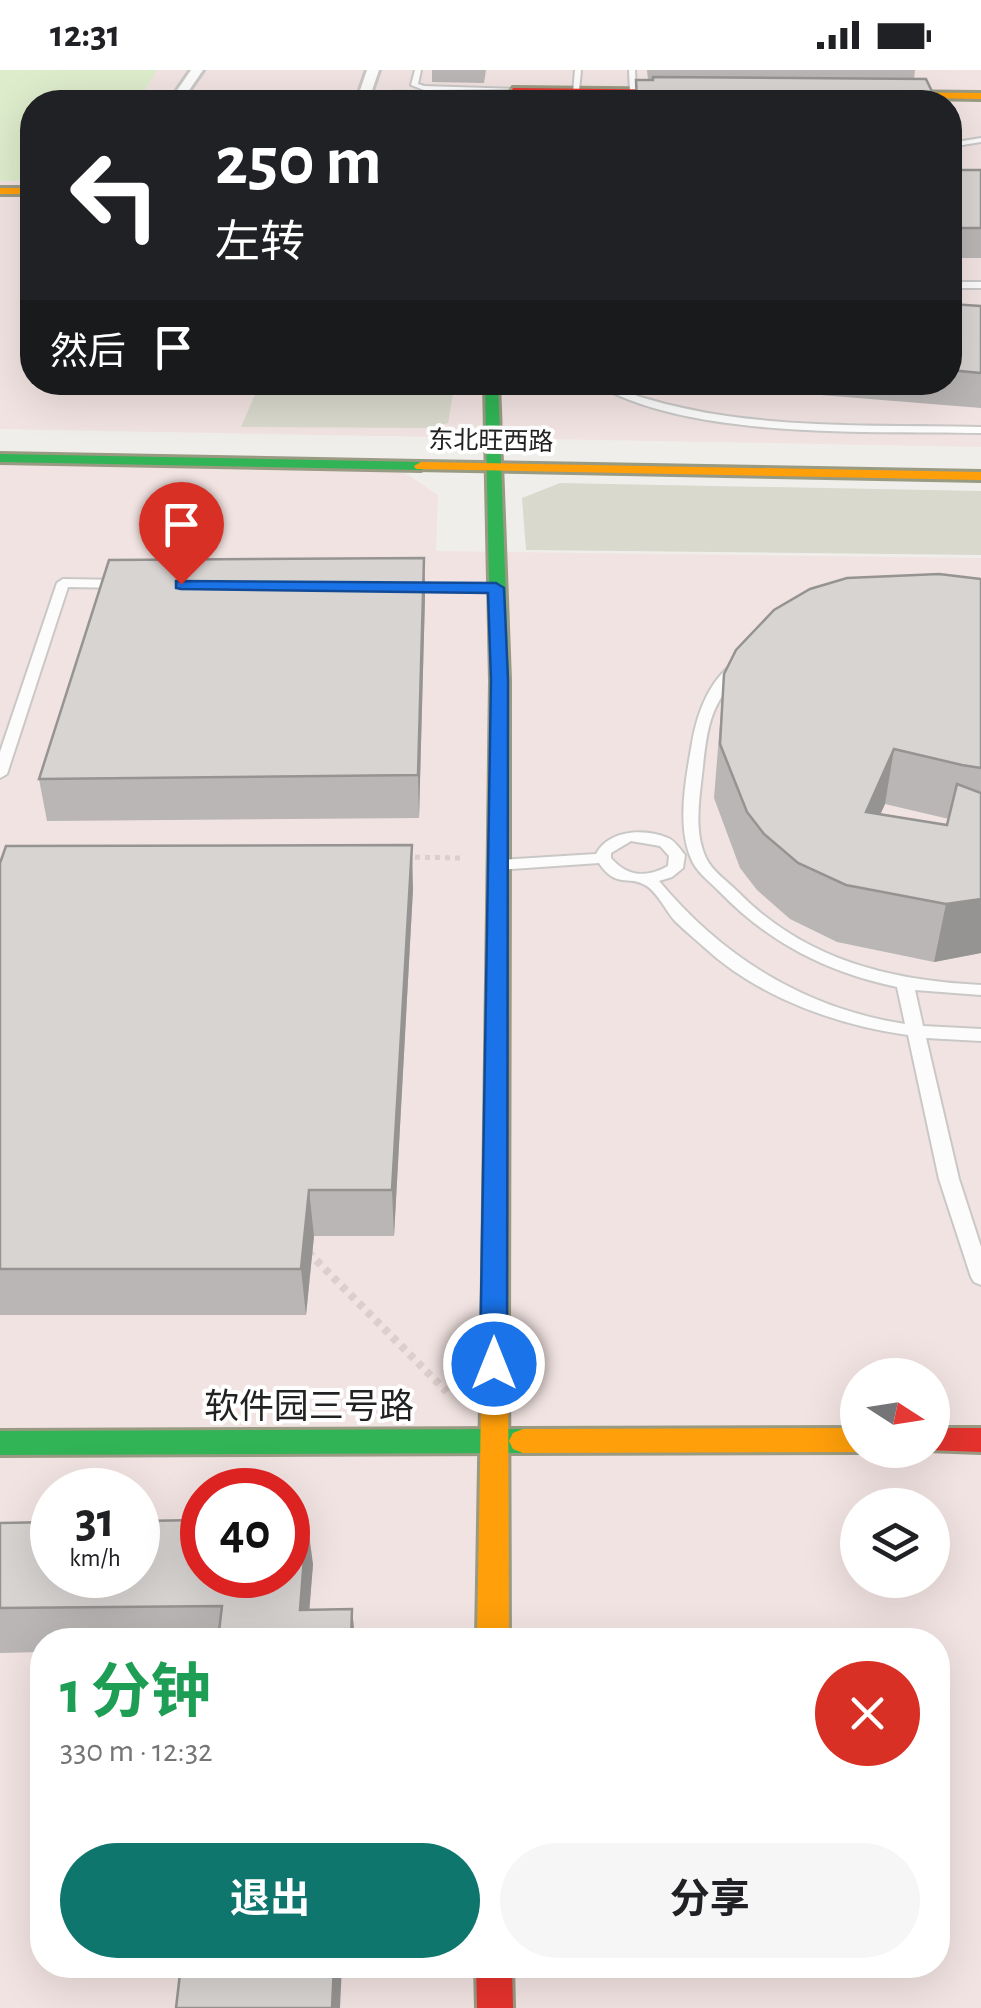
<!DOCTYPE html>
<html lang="zh">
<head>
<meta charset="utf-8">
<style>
  :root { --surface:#fff; --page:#f6f6f6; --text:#202124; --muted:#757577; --accent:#0f766e }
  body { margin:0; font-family:"Alegreya Sans","Noto Sans SC",sans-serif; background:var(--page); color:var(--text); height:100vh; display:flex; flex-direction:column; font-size:38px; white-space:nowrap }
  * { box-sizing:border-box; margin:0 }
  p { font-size:32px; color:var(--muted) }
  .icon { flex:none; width:55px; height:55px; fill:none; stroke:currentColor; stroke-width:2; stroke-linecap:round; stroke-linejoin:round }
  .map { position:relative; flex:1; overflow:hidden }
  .side { position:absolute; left:30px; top:1558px; width:920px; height:350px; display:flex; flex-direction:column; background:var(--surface); border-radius:40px; box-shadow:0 10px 40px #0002 }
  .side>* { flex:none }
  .guide { position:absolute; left:20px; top:20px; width:942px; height:305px; border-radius:40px; box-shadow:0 10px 40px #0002; background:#202124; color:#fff; overflow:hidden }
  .needle { width:65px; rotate:102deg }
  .tools { position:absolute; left:840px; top:1288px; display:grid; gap:20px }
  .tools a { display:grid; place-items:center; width:110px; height:110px; border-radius:50%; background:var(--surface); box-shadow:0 10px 40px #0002; font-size:50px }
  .speed { position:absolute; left:30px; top:1398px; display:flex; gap:20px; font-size:50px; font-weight:700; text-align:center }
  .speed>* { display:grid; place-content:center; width:130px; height:130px; border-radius:50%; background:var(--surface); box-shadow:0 10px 40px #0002; line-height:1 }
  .speed small { font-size:25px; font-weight:400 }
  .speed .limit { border:15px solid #d22; background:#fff; color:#111 }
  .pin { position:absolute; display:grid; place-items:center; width:85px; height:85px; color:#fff; margin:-102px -42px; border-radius:50% 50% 50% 0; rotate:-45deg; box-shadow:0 0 10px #0007 }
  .pin .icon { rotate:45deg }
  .me { position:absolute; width:110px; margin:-55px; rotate:0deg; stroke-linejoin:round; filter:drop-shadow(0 0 8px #0008) }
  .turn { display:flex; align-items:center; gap:35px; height:210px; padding:0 30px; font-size:45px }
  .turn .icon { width:130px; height:130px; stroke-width:2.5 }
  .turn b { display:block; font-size:70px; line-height:85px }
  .then { display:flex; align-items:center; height:95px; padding:0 30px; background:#0003; gap:20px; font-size:38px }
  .round { display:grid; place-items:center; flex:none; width:105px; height:105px; border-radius:52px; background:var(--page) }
  .headline { display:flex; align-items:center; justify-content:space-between; height:170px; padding:0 30px }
  h1 { font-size:60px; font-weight:700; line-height:75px; color:#1e9e55 }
  .cta { display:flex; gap:20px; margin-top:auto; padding:20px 30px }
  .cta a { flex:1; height:115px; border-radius:60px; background:var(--accent); color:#fff; font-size:40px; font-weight:700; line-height:115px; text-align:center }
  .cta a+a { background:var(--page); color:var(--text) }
  .status { display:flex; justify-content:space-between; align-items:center; height:70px; padding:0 50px; background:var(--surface); direction:ltr }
  .status svg { height:28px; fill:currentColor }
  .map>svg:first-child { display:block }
  .commercial { fill:#f1e3e1; fill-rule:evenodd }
  .construction { fill:#d9d9cd }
  .grass { fill:#ddeccb }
  .parking { fill:#e0dfde }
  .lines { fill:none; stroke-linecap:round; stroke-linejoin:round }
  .lane-casing { stroke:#c9c8c7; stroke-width:4 }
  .street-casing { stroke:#c9c8c7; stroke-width:6 }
  .fast-casing { stroke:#999a82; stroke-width:6 }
  .slow-casing { stroke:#999a82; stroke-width:6 }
  .jam-casing { stroke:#999a82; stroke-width:6 }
  .path-far1 { stroke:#dccecd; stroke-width:5; stroke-dasharray:5 5; stroke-linecap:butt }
  .path { stroke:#dccecd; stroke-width:8; stroke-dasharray:6 6; stroke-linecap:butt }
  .lane { fill:#fdfcfc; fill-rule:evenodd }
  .street { fill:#fdfcfc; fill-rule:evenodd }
  .fast { fill:#30b455; fill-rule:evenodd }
  .slow { fill:#ff9f0a; fill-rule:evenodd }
  .jam { fill:#e5322d; fill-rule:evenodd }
  .wall { fill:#b9b6b5; fill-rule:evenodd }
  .shaded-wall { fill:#969493 }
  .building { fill:#d7d4d2; stroke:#969493; stroke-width:2.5 }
  .route { fill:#1a73e8; stroke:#114b97; stroke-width:2.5 }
  .labels { text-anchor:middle; stroke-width:8; stroke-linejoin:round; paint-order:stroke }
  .far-street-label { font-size:25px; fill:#222; stroke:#fff }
  .near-street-label { font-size:35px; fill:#222; stroke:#fff }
</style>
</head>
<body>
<div class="status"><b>12:31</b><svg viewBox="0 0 49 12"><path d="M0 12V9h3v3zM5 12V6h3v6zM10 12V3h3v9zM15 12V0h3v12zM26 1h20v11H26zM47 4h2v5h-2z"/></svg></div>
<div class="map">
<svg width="981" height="1938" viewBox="0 0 981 1938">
  <rect width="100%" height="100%" fill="#f0eeeb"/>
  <!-- commercial -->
  <g class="commercial">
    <path d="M 0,0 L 981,0 L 981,377 L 0,359 ZM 32,32 L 950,32 L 950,312 L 32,312 Z"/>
    <path d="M 0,392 L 401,400 L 438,425 L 436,481 L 981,488 L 981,1938 L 0,1938 ZM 858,1305 L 932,1305 L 932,1380 L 858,1380 ZM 52,1420 L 138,1420 L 138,1505 L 52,1505 ZM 202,1420 L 288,1420 L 288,1505 L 202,1505 ZM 858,1435 L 932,1435 L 932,1510 L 858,1510 ZM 42,1570 L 938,1570 L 938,1895 L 42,1895 Z"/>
  </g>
  <!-- construction -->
  <g class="construction">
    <polygon points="260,313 260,312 455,313 448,353 429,358 241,357"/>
    <polygon points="560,413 981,421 981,485 526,480 522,428"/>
  </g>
  <!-- grass -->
  <polygon class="grass" points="0,0 157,0 138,32 32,32 32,111 0,111"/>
  <!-- parking -->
  <polygon class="parking" points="393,19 494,20 493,32 389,32"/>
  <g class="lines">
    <defs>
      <g id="lane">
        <polygon points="415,0 421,0 418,14 424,16 516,19 424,20 411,15"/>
        <polygon points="575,0 581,0 579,21 593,32 586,32 573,22"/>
        <polygon points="629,0 635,0 636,23 633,25 630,23"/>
        <polygon points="981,68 981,72 950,77 950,73"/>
        <rect x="950" y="212" width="31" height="6"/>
        <path d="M 593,312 C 613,312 626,323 644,328 C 671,336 699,342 727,346 C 811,358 897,355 981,357 L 981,363 C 873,361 685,370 593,312 Z"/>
        <polygon points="63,509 125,510 131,514 125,518 68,517 7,704 0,708 0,682 57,513"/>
        <polygon points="397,514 496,514 502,518 496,522 401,521 397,520"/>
        <path d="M 740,590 L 747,594 C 710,636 708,649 702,705 C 699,731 694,763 706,788 C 712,801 727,811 737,821 C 803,889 889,911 981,915 L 981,925 L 915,920 L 923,956 L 981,959 L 981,971 L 926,968 L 959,1109 L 981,1177 L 981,1215 L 974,1212 L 971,1207 L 939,1109 L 908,965 C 836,955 758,927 704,877 C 694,868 684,860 675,851 C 666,841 657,821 645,815 C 629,805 616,819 599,793 L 499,800 L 491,795 L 499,790 L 596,784 C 609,760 644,758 668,768 C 675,771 680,779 685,785 L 683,798 L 672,807 L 659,811 C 723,888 806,939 905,954 L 897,917 C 827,902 769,873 719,821 C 708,810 695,801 690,786 C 677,752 686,708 692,673 C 697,643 711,604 740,590 ZM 631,771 L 660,776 L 669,786 L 668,796 C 647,808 627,807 611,788 L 611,783 Z"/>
      </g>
      <g id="street">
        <polygon points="191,0 203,0 181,32 169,32"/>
        <polygon points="367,0 379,0 368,32 356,32"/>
      </g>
      <g id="fast">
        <polygon points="485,312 498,312 509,610 509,765 499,771 489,765 491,610"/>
        <polygon points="0,384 421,392 428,396 421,400 0,392"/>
        <polygon points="523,1359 533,1363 537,1371 533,1379 523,1383 0,1385 0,1361"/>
      </g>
      <g id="slow">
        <polygon points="872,22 981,23 981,29 869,27"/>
        <rect x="0" y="118" width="32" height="6"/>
        <polygon points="421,392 981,402 981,410 416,399 414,396"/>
        <polygon points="495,1266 505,1270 508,1277 509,1570 477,1570 482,1277 485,1270"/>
        <polygon points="858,1358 858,1380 863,1380 858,1382 523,1383 513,1379 509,1371 513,1363 523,1359"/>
      </g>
      <g id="jam">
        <polygon points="513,18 700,20 704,23 510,23"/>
        <polygon points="499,759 509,765 508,1277 505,1284 495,1288 485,1284 482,1277 489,765"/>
        <polygon points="932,1358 981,1358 981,1382 927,1380 932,1380"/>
        <polygon points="476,1895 512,1895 513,1938 477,1938"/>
      </g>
    </defs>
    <!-- lane casing -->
    <use href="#lane" class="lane-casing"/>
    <!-- street casing -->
    <use href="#street" class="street-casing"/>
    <!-- fast casing -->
    <use href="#fast" class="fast-casing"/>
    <!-- slow casing -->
    <use href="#slow" class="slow-casing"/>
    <!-- jam casing -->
    <use href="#jam" class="jam-casing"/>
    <!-- path-far1 -->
    <polyline class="path-far1" points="405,787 462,788"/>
    <!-- path -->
    <polyline class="path" points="308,1182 447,1322"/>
    <!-- lane -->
    <use href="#lane" class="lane"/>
    <!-- street -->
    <use href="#street" class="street"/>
    <!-- fast -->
    <use href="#fast" class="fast"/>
    <!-- slow -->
    <use href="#slow" class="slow"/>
    <!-- jam -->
    <use href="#jam" class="jam"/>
  </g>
  <!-- wall -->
  <g class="wall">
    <polygon points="432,0 486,0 484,13 432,12"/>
    <polygon points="647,0 915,0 914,9 937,32 635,32 636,10 648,10"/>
    <rect x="950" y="100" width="31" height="88"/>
    <polygon points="950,234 981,236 981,338 662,312 950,312"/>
    <polygon points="424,488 425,527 419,748 47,751 39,709"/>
    <path d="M 981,509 L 981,883 L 934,892 L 837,872 L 790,849 L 757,820 L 740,798 L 714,728 L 724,604 ZM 885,734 L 949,749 L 947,755 L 880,744 Z"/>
    <polygon points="0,793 413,819 394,1166 314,1166 306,1245 0,1245"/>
    <polygon points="0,1453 313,1494 309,1540 352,1539 355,1570 42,1570 42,1582 0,1583"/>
  </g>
  <!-- shaded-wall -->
  <g class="shaded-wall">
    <polygon points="424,488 425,527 419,748 418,705"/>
    <polygon points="894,679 885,734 857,797 866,742"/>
    <polygon points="412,775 413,819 394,1166 392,1120"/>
    <polygon points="981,829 981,883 934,892 946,834"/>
    <polygon points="309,1120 314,1166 306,1245 301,1199"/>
    <polygon points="307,1449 313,1494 307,1570 300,1540"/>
    <polygon points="352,1539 355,1570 351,1570"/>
    <polygon points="334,1895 342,1895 340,1938 332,1938"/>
  </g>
  <!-- building -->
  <g class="building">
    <polygon points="653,7 926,9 937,32 637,32 636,10 653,10"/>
    <rect x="950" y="100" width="31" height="58"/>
    <polygon points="950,234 981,236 981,303 950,300"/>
    <polygon points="424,488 418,705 39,709 109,490"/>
    <polygon points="939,504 981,509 981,698 962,695 894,679 866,742 947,755 957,714 981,723 981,829 946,834 846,815 798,793 764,764 747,742 720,674 724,604 736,580 774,540 810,519 847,508"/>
    <polygon points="412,775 392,1120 309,1120 301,1199 0,1199 0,793 6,776"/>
    <polygon points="288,1449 307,1449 300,1540 352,1539 351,1570 218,1570 222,1536 0,1538 0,1453 52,1452 52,1505 138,1505 138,1451 202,1450 202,1505 288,1505"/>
    <polygon points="181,1895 334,1895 332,1938 176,1938"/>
  </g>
  <!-- route -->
  <polygon class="route" points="176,511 496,513 504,518 508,610 507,1294 503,1301 484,1301 480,1294 491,610 488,523 181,519 176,518"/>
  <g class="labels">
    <!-- far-street labels -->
    <g class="far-street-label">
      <text transform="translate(491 370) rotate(1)" y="9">东北旺西路</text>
    </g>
    <!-- near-street labels -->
    <g class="near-street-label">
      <text x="309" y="1348">软件园三号路</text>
    </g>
  </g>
</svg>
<div class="tools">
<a><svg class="needle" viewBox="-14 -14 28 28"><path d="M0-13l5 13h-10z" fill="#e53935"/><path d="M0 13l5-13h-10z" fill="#757577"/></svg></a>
<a><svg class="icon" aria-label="layers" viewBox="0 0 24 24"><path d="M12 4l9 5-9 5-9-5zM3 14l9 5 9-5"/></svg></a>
</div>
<div class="speed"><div>31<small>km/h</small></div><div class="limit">40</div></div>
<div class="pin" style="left:181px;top:514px;background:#d93025"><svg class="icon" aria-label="arrive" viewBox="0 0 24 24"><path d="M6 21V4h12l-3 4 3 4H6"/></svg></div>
<svg class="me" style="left:494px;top:1294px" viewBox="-20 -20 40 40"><circle r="17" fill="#1a73e8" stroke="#fff" stroke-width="3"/><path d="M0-11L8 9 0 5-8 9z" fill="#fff"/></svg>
<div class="guide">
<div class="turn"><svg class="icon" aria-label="left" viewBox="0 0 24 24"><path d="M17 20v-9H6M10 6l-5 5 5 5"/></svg><div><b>250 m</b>左转</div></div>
<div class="then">然后<svg class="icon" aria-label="arrive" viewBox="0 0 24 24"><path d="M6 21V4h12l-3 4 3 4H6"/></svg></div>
</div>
<section class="side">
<div class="headline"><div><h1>1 分钟</h1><p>330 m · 12:32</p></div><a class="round" style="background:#d93025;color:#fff"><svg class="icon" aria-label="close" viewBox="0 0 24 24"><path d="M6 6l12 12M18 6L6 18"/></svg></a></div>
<div class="cta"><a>退出</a><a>分享</a></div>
</section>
</div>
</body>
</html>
